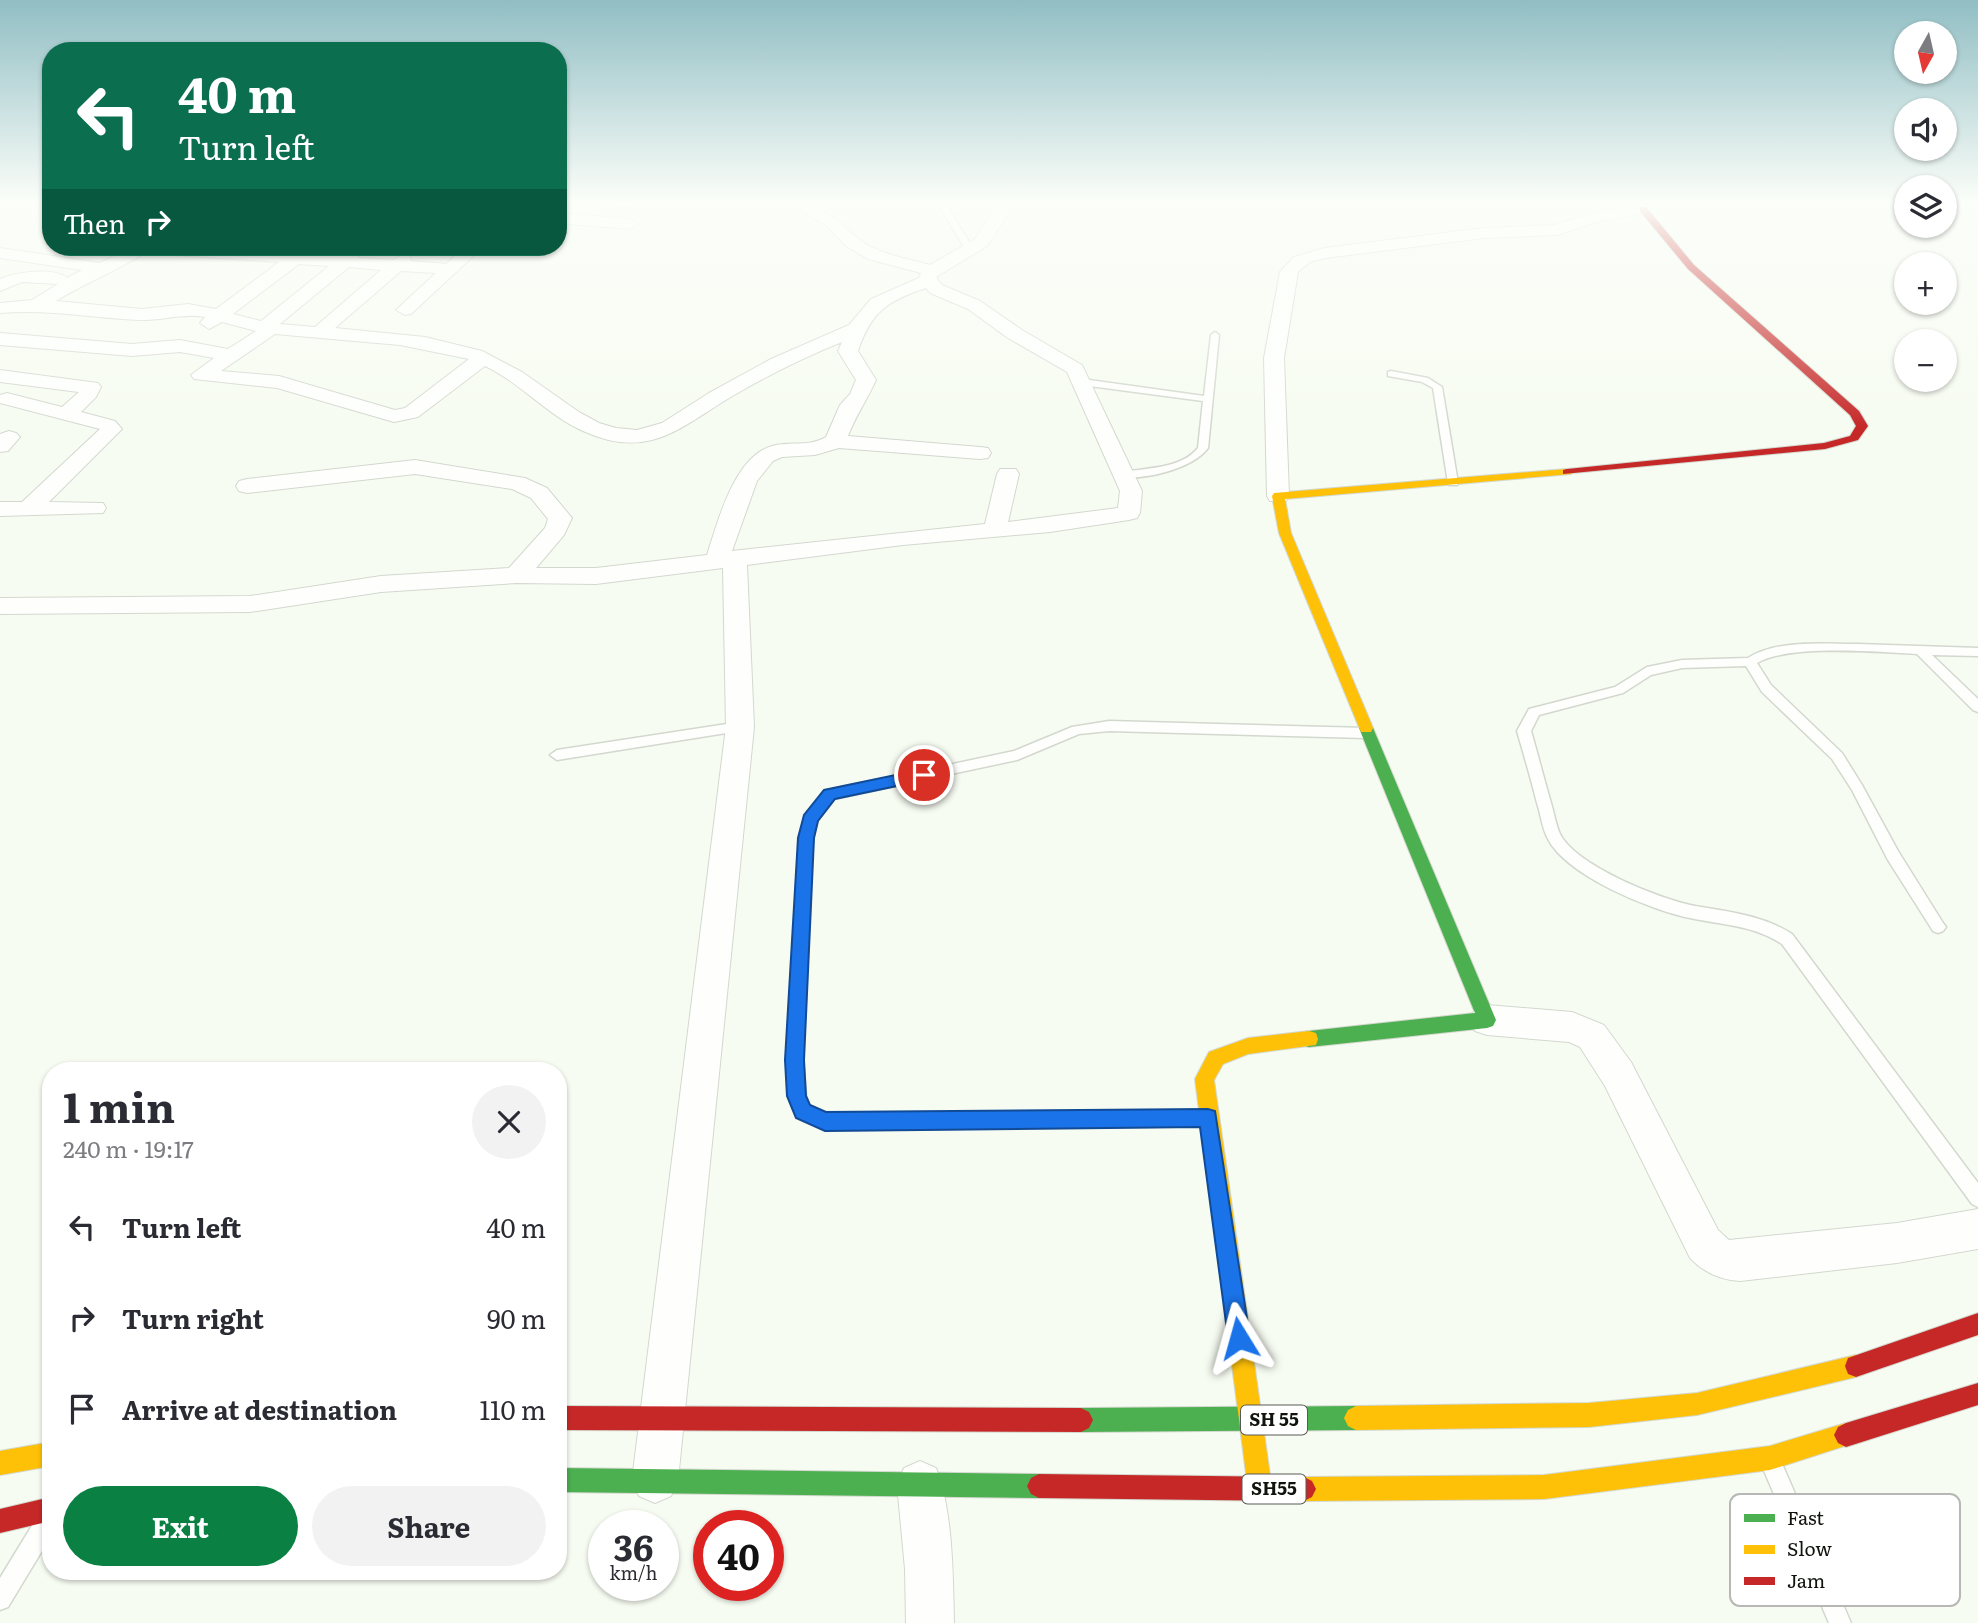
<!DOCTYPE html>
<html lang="en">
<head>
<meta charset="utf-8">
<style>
  :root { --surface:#fff; --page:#f2f2f3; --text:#2b2b33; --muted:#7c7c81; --accent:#0b8043 }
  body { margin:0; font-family:Literata,serif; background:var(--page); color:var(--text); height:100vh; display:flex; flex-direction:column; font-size:26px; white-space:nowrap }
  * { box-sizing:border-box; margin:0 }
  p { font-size:23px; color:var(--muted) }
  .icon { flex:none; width:38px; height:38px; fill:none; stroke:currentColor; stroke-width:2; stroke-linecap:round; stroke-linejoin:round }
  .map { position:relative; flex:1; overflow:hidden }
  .panel { position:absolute; left:42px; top:1062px; width:525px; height:518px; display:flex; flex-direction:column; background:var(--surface); border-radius:28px; box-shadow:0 2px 5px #0004 }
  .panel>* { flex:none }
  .hud { position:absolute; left:42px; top:42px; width:525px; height:214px; border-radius:28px; box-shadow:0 2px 5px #0004; background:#0b6e4f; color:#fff; overflow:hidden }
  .needle { width:46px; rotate:188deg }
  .buttons { position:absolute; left:1894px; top:21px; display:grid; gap:14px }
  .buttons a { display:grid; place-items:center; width:63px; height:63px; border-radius:50%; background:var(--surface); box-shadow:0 2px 5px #0004; font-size:35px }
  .speed { position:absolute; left:588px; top:1510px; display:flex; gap:14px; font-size:35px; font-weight:700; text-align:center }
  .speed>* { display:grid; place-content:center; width:91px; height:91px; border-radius:50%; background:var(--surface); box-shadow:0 2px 5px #0004; line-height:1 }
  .speed small { font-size:18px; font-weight:400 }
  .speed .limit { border:10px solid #d22; background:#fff; color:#111 }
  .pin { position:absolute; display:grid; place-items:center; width:60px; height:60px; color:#fff; margin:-30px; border:4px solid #fff; border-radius:50%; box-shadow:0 2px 7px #0007 }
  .me { position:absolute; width:77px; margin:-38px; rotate:352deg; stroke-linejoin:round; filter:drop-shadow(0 0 5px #0008) }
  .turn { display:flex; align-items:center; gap:24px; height:147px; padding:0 21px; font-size:32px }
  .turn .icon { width:91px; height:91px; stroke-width:2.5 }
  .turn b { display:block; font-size:49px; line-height:60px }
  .then { display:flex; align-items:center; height:66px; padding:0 21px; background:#0003; gap:14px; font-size:26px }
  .round { display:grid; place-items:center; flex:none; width:74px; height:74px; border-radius:37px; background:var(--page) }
  .summary { display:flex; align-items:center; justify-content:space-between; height:119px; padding:0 21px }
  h1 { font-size:42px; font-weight:700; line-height:52px }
  .action { display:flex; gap:14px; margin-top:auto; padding:14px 21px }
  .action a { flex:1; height:80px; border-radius:42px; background:var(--accent); color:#fff; font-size:28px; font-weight:700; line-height:80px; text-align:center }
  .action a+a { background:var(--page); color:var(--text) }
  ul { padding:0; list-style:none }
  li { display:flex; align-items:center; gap:21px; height:91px; padding:0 21px }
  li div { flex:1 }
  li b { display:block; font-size:26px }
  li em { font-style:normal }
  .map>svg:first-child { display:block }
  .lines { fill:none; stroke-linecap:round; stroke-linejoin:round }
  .lane-casing { stroke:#d3d8cf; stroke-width:3 }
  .street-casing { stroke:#d3d8cf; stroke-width:2 }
  .fast-casing { stroke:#d3d8cf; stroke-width:2 }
  .slow-casing { stroke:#d3d8cf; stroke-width:2 }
  .jam-casing { stroke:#d3d8cf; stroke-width:2 }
  .lane { fill:#fefffd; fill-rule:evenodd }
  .street { fill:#fefffd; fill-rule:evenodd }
  .fast { fill:#4caf50; fill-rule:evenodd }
  .slow { fill:#ffc107; fill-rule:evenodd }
  .jam { fill:#c62828; fill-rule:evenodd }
  .route { fill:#1a73e8; stroke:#114b97; stroke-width:2 }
  .labels { text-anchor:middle; stroke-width:6; stroke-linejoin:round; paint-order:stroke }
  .shield { fill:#fff; stroke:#585a56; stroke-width:2 }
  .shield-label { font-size:18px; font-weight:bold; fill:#10140d }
  .key { fill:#fff; stroke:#b7b8b6; stroke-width:2 }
  .key-label { font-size:19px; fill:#10140d }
</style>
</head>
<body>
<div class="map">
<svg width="1978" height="1623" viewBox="0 0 1978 1623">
  <rect width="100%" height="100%" fill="#f7fcf2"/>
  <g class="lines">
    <defs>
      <g id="lane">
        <polygon points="936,201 944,201 974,250 973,252 967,252"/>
        <path d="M 1215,332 L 1219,335 L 1208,448 C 1192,469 1145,480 1120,477 L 1120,473 C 1146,467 1180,470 1198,448 L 1203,401 L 1082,385 L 1077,382 L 1082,379 L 1204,396 L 1211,335 Z"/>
        <polygon points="1391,371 1428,378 1442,387 1458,483 1457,485 1449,485 1448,483 1433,388 1422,382 1388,376 1388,372"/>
        <path d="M 1858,644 L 1978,648 L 1978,656 L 1932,655 L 1978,699 L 1978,712 L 1973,710 L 1917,654 C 1877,652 1790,644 1757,663 L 1771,685 L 1842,753 L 1862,785 L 1898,851 L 1943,923 L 1946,927 L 1943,931 L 1938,933 L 1933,931 L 1888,860 L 1852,790 L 1832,759 L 1762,692 L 1746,666 L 1682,668 L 1651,675 L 1623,693 L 1539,715 L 1531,731 C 1538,755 1544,779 1551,803 C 1554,813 1556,825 1560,834 C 1576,866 1662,900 1695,906 C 1730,912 1762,915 1792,934 L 1978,1183 L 1978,1207 L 1972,1204 L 1782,944 C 1753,925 1723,925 1690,918 C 1651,910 1567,876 1548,839 C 1542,828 1541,815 1537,803 C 1531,779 1524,755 1517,731 L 1529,709 L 1615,687 L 1647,667 L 1682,660 L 1748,658 C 1779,639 1823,644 1858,644 Z"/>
        <polygon points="1109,721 1366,728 1373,733 1366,738 1109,731 1079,734 1017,760 834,799 817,821 813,838 803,1060 806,1096 809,1105 826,1114 1205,1110 1211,1112 1214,1118 1211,1124 1205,1126 825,1130 797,1117 788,1096 787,1060 799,838 805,815 825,791 830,790 1014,751 1072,727"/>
        <polygon points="740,722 747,727 745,730 557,760 550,755 557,750"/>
        <polygon points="1773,1455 1780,1459 1851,1623 1829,1623 1762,1466 1766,1459"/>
        <polygon points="44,1516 51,1519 51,1536 8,1607 0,1610 0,1578 36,1519"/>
      </g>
      <g id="street">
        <polygon points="595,201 676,201 678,204 670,209 603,206"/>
        <polygon points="691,201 709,201 700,210 694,212 686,207"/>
        <polygon points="746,201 763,201 753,208 747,206"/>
        <path d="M 800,201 L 816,201 L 817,208 C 835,217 843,226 857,238 C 877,254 905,258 930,265 L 975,239 L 1000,201 L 1016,201 L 987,246 L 936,277 L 942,285 L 980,301 L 1022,330 L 1082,365 L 1142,491 L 1140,513 L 1137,518 L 1129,520 L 1050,532 L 903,545 L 747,565 L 754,727 L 678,1480 L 671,1496 L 655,1503 L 639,1496 L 632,1480 L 726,727 L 723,568 L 596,584 L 516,583 L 381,592 L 250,612 L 0,614 L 0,598 L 250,596 L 381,576 L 509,568 L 545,528 L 548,519 L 531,498 L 512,489 L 415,474 L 247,493 L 239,491 L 236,486 L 239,481 L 247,479 L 415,460 L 525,478 L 547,488 L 572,518 L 564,535 L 536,568 L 596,568 L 707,555 C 718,521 734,457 772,446 C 790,441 810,447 826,437 L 840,405 L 850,394 L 856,380 L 838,351 L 842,342 C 805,357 770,374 736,394 C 682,425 651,462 583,431 C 547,415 521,383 485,366 L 418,417 L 394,422 L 277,388 L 194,379 L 191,375 L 214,358 L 180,352 L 132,356 L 0,345 L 0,333 L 132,344 L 180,340 L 228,349 L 256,331 L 222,322 L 209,329 L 200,323 L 205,317 C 182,313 162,321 140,320 C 93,318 47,309 0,313 L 0,303 L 32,300 L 58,284 L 22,282 L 0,291 L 0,279 C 16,272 54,267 67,278 L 82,270 L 0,258 L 0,248 L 100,263 L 132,247 L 197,247 L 291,253 L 301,249 L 309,254 L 341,256 L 352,251 L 358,252 L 359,258 L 393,260 L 404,254 L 410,255 L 411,261 L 446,264 L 465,247 L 483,247 L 411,314 L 405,315 L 396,310 L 436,273 L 401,271 L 335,328 L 425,337 L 482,351 L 522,372 L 579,412 L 599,423 L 616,428 L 637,430 L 662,423 L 709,393 L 771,359 L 849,325 L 871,299 L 919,278 L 921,273 L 868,259 L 846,246 L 826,225 L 804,213 ZM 145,253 L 279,262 L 216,309 L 188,304 L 142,309 L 56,301 C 85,283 116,271 145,253 ZM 299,264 L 329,266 L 261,321 L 233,314 ZM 349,267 L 381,270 L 315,327 L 280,324 ZM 926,288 L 930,293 L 968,309 L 1008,338 L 1067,372 L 1120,491 L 1118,508 L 1008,522 L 1019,474 L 1016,469 L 1000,469 L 997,474 L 985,524 L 732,551 L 757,481 L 773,461 L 782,457 L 815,455 L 839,448 L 980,459 L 988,458 L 991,453 L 988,448 L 980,447 L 848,436 C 856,415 867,400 876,380 L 858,351 C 871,312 887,301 926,288 ZM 275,334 L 400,345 L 469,359 L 405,408 L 395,410 L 279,376 L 221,371 Z"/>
        <polygon points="1628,201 1645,201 1651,209 1649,212 1596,222 1557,235 1484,238 1325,258 1310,262 1298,272 1284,358 1289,496 1286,501 1270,501 1267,496 1264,358 1280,272 1294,257 1325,248 1484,228 1555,225 1593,213 1632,206"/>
        <polygon points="558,213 630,219 638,224 630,229 558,223"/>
        <polygon points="0,370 98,383 101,387 96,397 81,412 115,421 122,429 49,502 103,503 106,508 103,513 0,516 0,502 22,502 100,429 0,403 0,395 7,393 62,407 79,392 0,382"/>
        <polygon points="9,431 16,433 20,437 8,451 0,452 0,434"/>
        <path d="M 1487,1005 L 1572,1012 L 1604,1025 L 1631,1062 L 1718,1230 L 1729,1240 L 1897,1223 L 1978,1209 L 1978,1249 L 1897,1263 L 1740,1281 C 1721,1280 1703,1272 1690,1258 L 1605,1086 L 1580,1047 L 1569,1042 L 1487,1035 L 1475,1031 L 1470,1020 L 1475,1009 Z"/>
        <path d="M 920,1461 L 936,1468 C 953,1510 953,1577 954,1623 L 906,1623 L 905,1569 L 897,1484 L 904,1468 Z"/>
      </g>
      <g id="fast">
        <polygon points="1366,723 1373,728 1496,1020 1493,1026 1487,1028 1309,1047 1302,1045 1300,1039 1302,1033 1309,1031 1475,1013 1359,728"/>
        <polygon points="1356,1406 1364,1410 1368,1418 1364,1426 1356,1430 1081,1432 1073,1428 1069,1420 1073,1412 1081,1408"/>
        <polygon points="558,1468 1039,1474 1047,1478 1051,1486 1047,1494 1039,1498 558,1492"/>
      </g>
      <g id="slow">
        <polygon points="1567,469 1571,470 1571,474 1285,499 1291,533 1373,728 1371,732 1361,732 1279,533 1272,496 1274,493"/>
        <polygon points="1309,1031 1316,1033 1318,1039 1316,1045 1248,1054 1223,1064 1214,1080 1272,1489 1268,1497 1260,1501 1252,1497 1248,1489 1195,1079 1209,1052 1248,1038"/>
        <polygon points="1856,1355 1864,1358 1867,1366 1864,1374 1856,1377 1697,1415 1589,1427 1356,1430 1348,1426 1344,1418 1348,1410 1356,1406 1589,1403 1697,1393"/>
        <polygon points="1846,1423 1854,1427 1858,1435 1854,1443 1770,1470 1544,1499 1304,1501 1296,1497 1292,1489 1296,1481 1304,1477 1544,1475 1770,1446"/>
        <polygon points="51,1442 51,1466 0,1475 0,1451"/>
      </g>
      <g id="jam">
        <polygon points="1640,207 1646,207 1694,265 1859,411 1868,426 1858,440 1825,449 1563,474 1563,470 1567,469 1824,443 1850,436 1856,426 1850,415 1688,269 1640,211"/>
        <polygon points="1978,1313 1978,1335 1856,1377 1848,1374 1845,1366 1848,1358"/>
        <polygon points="1978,1383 1978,1405 1846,1447 1838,1443 1834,1435 1838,1427 1846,1423"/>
        <polygon points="558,1406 1081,1408 1089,1412 1093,1420 1089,1428 1081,1432 558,1430"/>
        <polygon points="1039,1474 1304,1477 1312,1481 1316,1489 1312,1497 1304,1501 1039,1498 1031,1494 1027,1486 1031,1478"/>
        <polygon points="51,1497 51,1521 0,1533 0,1509"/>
      </g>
    </defs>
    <!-- lane casing -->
    <use href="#lane" class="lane-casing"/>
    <!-- street casing -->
    <use href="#street" class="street-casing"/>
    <!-- fast casing -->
    <use href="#fast" class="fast-casing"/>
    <!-- slow casing -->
    <use href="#slow" class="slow-casing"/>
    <!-- jam casing -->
    <use href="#jam" class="jam-casing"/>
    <!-- lane -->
    <use href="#lane" class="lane"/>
    <!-- street -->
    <use href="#street" class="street"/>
    <!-- fast -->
    <use href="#fast" class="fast"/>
    <!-- slow -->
    <use href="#slow" class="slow"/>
    <!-- jam -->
    <use href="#jam" class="jam"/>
  </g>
  <!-- sky -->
  <linearGradient id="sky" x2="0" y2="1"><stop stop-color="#91bec4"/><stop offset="0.47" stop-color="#fbfef9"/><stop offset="1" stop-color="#fbfef9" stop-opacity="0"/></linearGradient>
  <rect width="1978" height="428" fill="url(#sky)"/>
  <!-- route -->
  <polygon class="route" points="924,769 932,775 930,779 835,799 818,821 814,838 804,1060 806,1096 810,1105 826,1112 1208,1109 1215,1111 1250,1338 1247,1346 1239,1349 1231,1346 1228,1338 1200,1127 825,1131 796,1118 787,1096 785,1060 798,838 804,815 824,790"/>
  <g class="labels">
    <!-- shield labels -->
    <g class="shield">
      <rect x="1241" y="1405.5" width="66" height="29" rx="5"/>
      <rect x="1242.5" y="1474.5" width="63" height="29" rx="5"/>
    </g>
    <g class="shield-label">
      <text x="1274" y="1426">SH 55</text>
      <text x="1274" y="1495">SH55</text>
    </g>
  </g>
  <!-- legend -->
  <rect x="1730" y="1494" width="230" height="112" rx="10" class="key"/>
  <rect x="1744" y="1514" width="31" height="8" fill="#4caf50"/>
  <rect x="1744" y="1545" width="31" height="9" fill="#ffc107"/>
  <rect x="1744" y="1577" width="31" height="8" fill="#c62828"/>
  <g class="key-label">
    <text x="1787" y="1525">Fast</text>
    <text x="1787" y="1556">Slow</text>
    <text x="1787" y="1588">Jam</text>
  </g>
</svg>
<div class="buttons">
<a><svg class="needle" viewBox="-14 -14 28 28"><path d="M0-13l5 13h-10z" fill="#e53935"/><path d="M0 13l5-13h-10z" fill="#7c7c81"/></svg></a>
<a><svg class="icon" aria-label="sound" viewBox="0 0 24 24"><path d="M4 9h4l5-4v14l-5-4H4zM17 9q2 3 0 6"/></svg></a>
<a><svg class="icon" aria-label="layers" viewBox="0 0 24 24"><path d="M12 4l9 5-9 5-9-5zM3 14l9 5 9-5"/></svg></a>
<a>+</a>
<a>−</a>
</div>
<div class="speed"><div>36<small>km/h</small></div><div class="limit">40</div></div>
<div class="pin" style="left:924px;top:775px;background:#d93025"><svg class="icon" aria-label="arrive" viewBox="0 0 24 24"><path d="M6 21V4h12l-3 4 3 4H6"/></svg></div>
<svg class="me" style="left:1239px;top:1338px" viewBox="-20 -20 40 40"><path d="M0-17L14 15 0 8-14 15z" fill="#1a73e8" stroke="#fff" stroke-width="4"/></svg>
<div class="hud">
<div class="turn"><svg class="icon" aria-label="left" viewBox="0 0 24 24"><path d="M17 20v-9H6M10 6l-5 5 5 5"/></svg><div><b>40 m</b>Turn left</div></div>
<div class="then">Then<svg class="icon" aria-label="right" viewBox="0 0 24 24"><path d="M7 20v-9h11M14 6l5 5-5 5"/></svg></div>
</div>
<section class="panel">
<div class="summary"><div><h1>1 min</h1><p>240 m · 19:17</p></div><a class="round"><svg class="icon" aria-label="close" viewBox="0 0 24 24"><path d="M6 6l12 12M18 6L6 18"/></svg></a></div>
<ul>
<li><svg class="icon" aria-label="left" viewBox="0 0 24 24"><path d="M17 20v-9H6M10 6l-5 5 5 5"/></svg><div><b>Turn left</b></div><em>40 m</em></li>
<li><svg class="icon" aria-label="right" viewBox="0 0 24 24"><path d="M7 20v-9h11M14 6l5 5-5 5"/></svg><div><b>Turn right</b></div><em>90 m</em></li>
<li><svg class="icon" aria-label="arrive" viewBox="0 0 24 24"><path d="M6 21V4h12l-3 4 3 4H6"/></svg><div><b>Arrive at destination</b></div><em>110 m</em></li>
</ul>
<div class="action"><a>Exit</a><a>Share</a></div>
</section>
</div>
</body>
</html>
